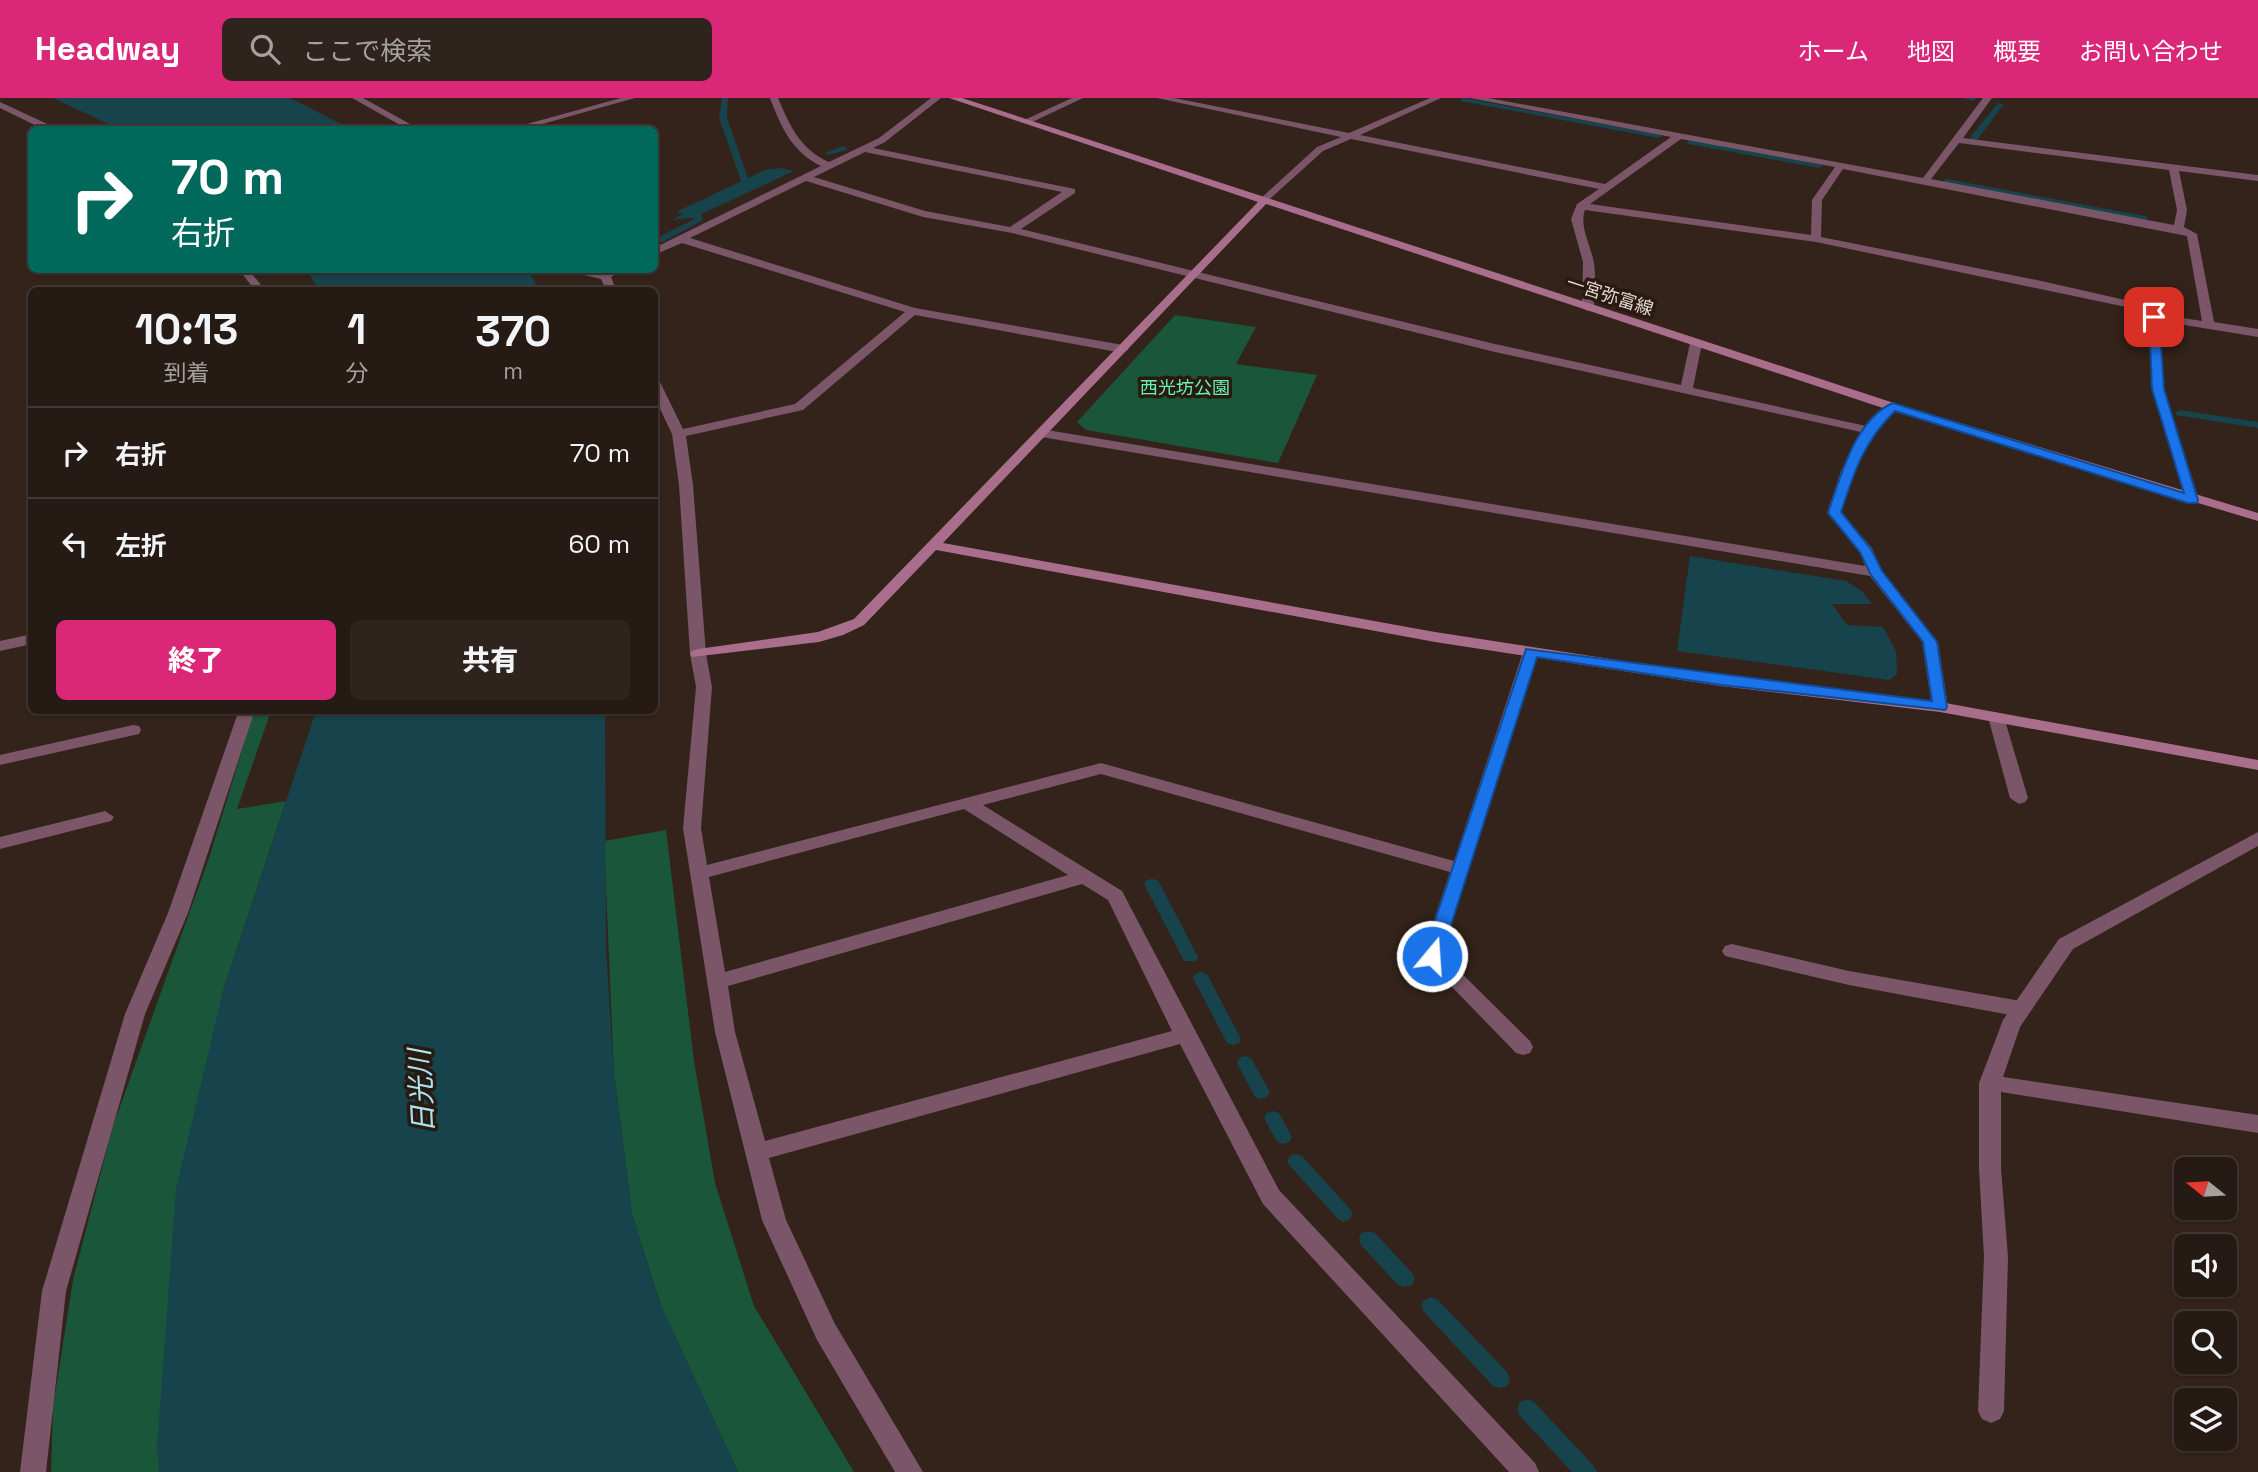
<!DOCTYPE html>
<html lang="ja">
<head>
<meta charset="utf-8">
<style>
  :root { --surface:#261a14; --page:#2e231d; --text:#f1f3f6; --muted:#a4a1a0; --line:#423834; --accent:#db2777 }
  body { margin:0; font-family:"Space Grotesk","Noto Sans JP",sans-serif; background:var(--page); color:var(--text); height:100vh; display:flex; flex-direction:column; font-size:26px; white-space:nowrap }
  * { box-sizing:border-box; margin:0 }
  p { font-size:23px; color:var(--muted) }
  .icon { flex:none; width:38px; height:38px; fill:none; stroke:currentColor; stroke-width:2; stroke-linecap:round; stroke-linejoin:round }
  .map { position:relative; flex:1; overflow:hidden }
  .panel { position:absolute; left:28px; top:189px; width:630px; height:427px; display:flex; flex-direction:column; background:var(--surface); border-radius:10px; box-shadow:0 2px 5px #0004,0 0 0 2px var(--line) }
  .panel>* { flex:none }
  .hud { position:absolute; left:28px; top:28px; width:630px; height:147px; border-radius:10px; box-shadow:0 2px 5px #0004,0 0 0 2px var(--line); background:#00695c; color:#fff; overflow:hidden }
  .needle { width:46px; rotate:288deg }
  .fabs { position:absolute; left:2174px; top:1059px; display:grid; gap:14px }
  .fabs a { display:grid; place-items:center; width:63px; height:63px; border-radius:10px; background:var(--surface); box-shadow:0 2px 5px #0004,0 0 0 2px var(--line); font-size:35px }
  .pin { position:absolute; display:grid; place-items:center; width:60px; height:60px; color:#fff; margin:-30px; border-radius:14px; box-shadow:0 4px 10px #0006 }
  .me { position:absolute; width:77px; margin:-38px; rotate:18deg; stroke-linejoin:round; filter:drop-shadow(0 0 5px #0008) }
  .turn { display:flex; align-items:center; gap:24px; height:147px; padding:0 28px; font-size:32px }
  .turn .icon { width:91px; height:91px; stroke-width:2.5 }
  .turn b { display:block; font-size:49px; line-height:60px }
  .eta { display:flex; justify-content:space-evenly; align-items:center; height:119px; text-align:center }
  .eta b { font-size:42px; font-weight:800; line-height:49px }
  .action { display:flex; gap:14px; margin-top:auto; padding:14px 28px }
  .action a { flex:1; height:80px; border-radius:10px; background:var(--accent); color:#fff; font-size:28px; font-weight:800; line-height:80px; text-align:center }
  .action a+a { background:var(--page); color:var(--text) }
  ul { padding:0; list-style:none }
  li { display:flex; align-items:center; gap:21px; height:91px; padding:0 28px; border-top:2px solid var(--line) }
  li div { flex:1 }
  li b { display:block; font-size:26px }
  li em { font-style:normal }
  header { display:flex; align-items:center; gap:42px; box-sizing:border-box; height:98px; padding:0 35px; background:var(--accent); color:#fff }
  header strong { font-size:33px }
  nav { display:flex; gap:38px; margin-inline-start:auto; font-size:24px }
  .search { width:490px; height:63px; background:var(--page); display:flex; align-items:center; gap:18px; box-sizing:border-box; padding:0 24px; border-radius:10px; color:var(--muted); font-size:26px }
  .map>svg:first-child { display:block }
  .green { fill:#19563a }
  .water { fill:#17434d }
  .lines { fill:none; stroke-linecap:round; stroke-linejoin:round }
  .stream { fill:#17434d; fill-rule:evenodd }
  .lane { fill:#7b5568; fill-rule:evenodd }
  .street { fill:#7b5568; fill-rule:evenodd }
  .secondary { fill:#aa6e8d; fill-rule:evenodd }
  .route { fill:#1a73e8; stroke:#114b97; stroke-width:2 }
  .labels { text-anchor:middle; stroke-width:7; stroke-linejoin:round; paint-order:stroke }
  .far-street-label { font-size:18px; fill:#e0d5cf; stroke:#291a11 }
  .far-park-label { font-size:18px; fill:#64f3b1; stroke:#291a11 }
  .near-water-label { font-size:28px; font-style:italic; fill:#aae4f3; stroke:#291a11 }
</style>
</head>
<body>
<header>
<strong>Headway</strong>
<div class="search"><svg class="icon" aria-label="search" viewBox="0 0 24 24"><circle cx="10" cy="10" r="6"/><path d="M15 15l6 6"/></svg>ここで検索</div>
<nav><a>ホーム</a><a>地図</a><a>概要</a><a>お問い合わせ</a></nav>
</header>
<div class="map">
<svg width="2258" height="1374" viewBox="0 0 2258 1374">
  <rect width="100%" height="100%" fill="#33231a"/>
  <!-- green -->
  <g class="green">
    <polygon points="1175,217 1256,229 1236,266 1317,277 1278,365 1086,332 1077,324"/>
    <polygon points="254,613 271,613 237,711 286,703 223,893 157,1349 160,1374 51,1374 53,1309 73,1182 112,1031 210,757"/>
    <polygon points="666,732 694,963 715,1085 754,1208 854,1374 738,1374 661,1208 632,1116 614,975 604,743"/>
  </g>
  <!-- water -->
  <g class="water">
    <polygon points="53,0 290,0 351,31 119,31"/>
    <polygon points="781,70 794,73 695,119 672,122 683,116 676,114 765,72"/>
    <polygon points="306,172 528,172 539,192 320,192"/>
    <polygon points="1690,458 1846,483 1862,493 1872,506 1832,506 1847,527 1883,529 1896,553 1897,576 1889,582 1677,553"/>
    <polygon points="316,613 605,613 606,850 614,975 632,1116 661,1208 738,1374 160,1374 157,1350 176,1091 223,893"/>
  </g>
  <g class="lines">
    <!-- stream -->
    <g class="stream">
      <polygon points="722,0 728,0 727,20 751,89 738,96 734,94 743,88 719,20"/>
      <polygon points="1464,0 1658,36 1662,38 1658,40 1461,3 1461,1"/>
      <polygon points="1963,0 1976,0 1976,1 1973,3"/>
      <polygon points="1998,5 2004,6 1977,42 1971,42 1971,38"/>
      <polygon points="1691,42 1819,66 1823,68 1819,70 1688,46 1687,44"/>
      <polygon points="843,48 847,50 846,52 829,57 825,55"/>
      <polygon points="1947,81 2145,118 2149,120 2145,122 1944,85 1943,83"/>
      <polygon points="686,114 701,116 703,122 663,144 657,144 657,140 695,121 686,118"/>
      <polygon points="2180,312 2258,324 2258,330 2176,317 2175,315"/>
      <polygon points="1152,781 1157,782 1160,786 1198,859 1196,863 1184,863 1182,859 1144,786 1147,782"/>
      <polygon points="1201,874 1207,876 1209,880 1241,941 1239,945 1233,947 1227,945 1225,941 1193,880 1195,876"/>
      <polygon points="1245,958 1251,960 1267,989 1270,994 1267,999 1261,1001 1255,999 1237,965 1239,960"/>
      <polygon points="1273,1013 1279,1015 1292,1039 1289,1044 1283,1046 1277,1044 1264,1020 1267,1015"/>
      <polygon points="1296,1056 1302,1058 1350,1111 1353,1116 1350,1121 1344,1124 1338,1121 1290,1068 1287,1063 1290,1058"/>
      <polygon points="1368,1133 1375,1135 1412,1175 1415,1181 1412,1187 1405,1189 1398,1187 1361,1147 1359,1141 1361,1135"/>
      <polygon points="1431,1199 1438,1202 1507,1274 1510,1281 1507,1288 1500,1290 1493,1288 1424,1214 1421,1208 1424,1202"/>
      <polygon points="1527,1301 1534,1304 1593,1367 1597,1374 1572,1374 1520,1318 1517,1311 1520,1304"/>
    </g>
    <!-- lane -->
    <g class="lane">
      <polygon points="621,0 635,0 521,32 505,32"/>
      <polygon points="651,27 654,28 656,30 654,32 642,32"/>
      <polygon points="32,536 32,546 0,553 0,543"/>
      <polygon points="1996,614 2004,619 2028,700 2025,704 2019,706 2010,700 1988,619"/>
      <polygon points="133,627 139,628 141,632 139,636 0,667 0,657"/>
      <polygon points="105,713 114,719 111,723 0,751 0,739"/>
      <polygon points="1732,846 1849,873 2021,903 2028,906 2031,911 2028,916 2021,919 1849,887 1725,858 1722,853 1725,848"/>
      <polygon points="1990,977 1998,979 2001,985 2001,1070 2008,1159 2004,1313 2000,1321 1991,1325 1982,1321 1978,1313 1984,1159 1979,1070 1979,985 1982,979"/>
    </g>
    <!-- street -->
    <g class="street">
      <polygon points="352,0 363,0 421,32 409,32"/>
      <path d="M 770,0 L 778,0 C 790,28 800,51 829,64 L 879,40 L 931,0 L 941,0 L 885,44 L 873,50 L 1075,91 L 1075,95 L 1021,131 L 1495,246 L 1681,287 L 1690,245 L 1696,241 L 1702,245 L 1693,290 L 1866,328 L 1889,306 L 1899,309 L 1875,334 L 1855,373 L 1841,415 L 1872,450 L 1882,473 L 1938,544 L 1948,609 L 1940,614 L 1932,609 L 1922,544 L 1870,478 L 1041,339 L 1034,335 L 1041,331 L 1865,468 L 1860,454 L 1827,415 L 1841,373 L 1861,334 L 1495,254 L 1012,135 L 923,119 L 806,83 L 690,140 L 915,210 L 1123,247 L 1129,251 L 1123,255 L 915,217 L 803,312 L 686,338 L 693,387 L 706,556 L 712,589 L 701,730 L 707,767 L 1101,665 L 1454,763 L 1523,554 L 1531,549 L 1539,554 L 1442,856 L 1530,943 L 1533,949 L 1530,955 L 1523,957 L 1516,955 L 1422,858 L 1450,774 L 1101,676 L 983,707 L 1122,793 L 1279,1092 L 1535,1365 L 1539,1374 L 1509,1374 L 1263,1106 L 1180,946 L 769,1060 L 786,1122 L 835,1226 L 923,1374 L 895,1374 L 817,1242 L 762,1122 L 715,934 L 683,730 L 696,589 L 690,556 L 679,387 L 672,336 L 654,298 L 654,280 L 660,284 L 683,331 L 795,306 L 905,214 L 682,145 L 654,157 L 654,150 L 821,68 C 792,54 781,29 770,0 ZM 865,54 L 1062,94 L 1010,129 L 925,113 L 814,79 ZM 964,711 L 1068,777 L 725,874 L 709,779 ZM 1082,786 L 1108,802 L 1172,933 L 765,1043 L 735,934 L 728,888 Z"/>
      <polygon points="1072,0 1083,0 1028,26 1020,24"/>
      <path d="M 1157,0 L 1174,0 L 1349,35 L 1430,0 L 1441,0 L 1360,37 L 1605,86 L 1671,39 L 1470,0 L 1488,0 L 1923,80 L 1983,0 L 1992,0 L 1963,40 L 2258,77 L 2258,83 L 2179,73 L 2187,112 L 2184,129 L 2197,136 L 2214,224 L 2258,231 L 2258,239 L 2160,223 L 2164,291 L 2199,402 L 2192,406 L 2185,402 L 2152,291 L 2148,221 L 2126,209 L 1816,144 L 1585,112 C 1579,128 1591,148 1594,165 C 1596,180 1595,195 1594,210 L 1588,213 L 1582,210 L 1583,164 L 1571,121 L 1577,106 L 1599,91 L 1351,41 L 1323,53 L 1263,107 L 1258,104 L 1259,102 L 1317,49 L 1341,39 ZM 1681,41 L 1835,69 L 1812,102 L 1811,137 L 1590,106 ZM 1959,45 L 2169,72 L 2177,112 L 2174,127 L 1931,81 ZM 1843,71 L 2187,138 L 2202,223 L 2157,216 L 2134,204 L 2037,182 L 1821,139 L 1822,102 Z"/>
      <polygon points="0,4 56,30 57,32 45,32 0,10"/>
      <polygon points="239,172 249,172 265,192 255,192"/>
      <polygon points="580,172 604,174 624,172 611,179 616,192 606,192 601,181 584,177"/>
      <polygon points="239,612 255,612 188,815 145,916 66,1193 46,1374 20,1374 42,1193 125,916 168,815"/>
      <polygon points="2258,734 2258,748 2073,851 2020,929 2003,979 2258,1017 2258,1035 1982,991 1979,985 2003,922 2059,841"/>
    </g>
    <!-- secondary -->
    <polygon class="secondary" points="949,0 962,0 1897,306 2258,415 2258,423 1889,312 1266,106 943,445 1435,534 1721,578 1940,604 2258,662 2258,672 1940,614 1721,588 1435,544 936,452 864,527 843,537 819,544 692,559 690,556 692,553 698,551 818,534 854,521 1258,104"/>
  </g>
  <!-- route -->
  <path class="route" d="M 2154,216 L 2159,219 L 2164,291 L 2198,402 L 2197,405 L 2188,405 L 1895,313 C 1864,343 1854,374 1841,414 L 1871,451 L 1882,473 L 1937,544 L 1947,609 L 1945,612 L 1721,587 L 1537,559 L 1441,858 L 1432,865 L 1425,863 L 1423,858 L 1526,551 L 1932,603 L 1923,544 L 1871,477 L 1860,454 L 1828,415 C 1840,380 1855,321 1893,305 L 2184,395 L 2152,291 L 2149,219 Z"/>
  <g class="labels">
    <!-- far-street labels -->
    <g class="far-street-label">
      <text transform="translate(1610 198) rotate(18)" y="6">一宮弥富線</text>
    </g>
    <!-- far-park labels -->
    <g class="far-park-label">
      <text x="1185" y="296">西光坊公園</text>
    </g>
    <!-- near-water labels -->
    <g class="near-water-label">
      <text transform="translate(421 993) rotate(-93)" y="10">日光川</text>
    </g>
  </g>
</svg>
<div class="fabs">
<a><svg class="needle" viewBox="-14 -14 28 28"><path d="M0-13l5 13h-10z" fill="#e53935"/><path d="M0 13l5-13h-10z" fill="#a4a1a0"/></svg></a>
<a><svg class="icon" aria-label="sound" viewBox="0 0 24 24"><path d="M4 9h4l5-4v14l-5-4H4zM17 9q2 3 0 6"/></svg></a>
<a><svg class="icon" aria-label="search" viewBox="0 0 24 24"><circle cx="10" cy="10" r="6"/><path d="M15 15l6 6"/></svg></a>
<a><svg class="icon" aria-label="layers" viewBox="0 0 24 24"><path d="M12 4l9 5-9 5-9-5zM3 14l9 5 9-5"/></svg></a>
</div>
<div class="pin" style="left:2154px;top:219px;background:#d93025"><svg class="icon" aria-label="arrive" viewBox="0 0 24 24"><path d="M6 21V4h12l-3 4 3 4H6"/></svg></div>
<svg class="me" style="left:1432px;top:858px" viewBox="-20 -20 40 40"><circle r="17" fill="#1a73e8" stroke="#fff" stroke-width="3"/><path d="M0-11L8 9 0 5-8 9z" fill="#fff"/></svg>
<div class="hud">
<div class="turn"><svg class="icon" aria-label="right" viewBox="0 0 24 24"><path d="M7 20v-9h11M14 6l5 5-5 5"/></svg><div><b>70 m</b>右折</div></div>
</div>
<section class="panel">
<div class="eta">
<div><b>10:13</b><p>到着</p></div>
<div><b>1</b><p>分</p></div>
<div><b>370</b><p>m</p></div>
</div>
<ul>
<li><svg class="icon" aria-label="right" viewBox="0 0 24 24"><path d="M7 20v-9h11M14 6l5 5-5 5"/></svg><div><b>右折</b></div><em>70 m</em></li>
<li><svg class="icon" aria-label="left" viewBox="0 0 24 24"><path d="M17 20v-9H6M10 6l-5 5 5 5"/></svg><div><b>左折</b></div><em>60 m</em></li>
</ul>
<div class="action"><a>終了</a><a>共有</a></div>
</section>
</div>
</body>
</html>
